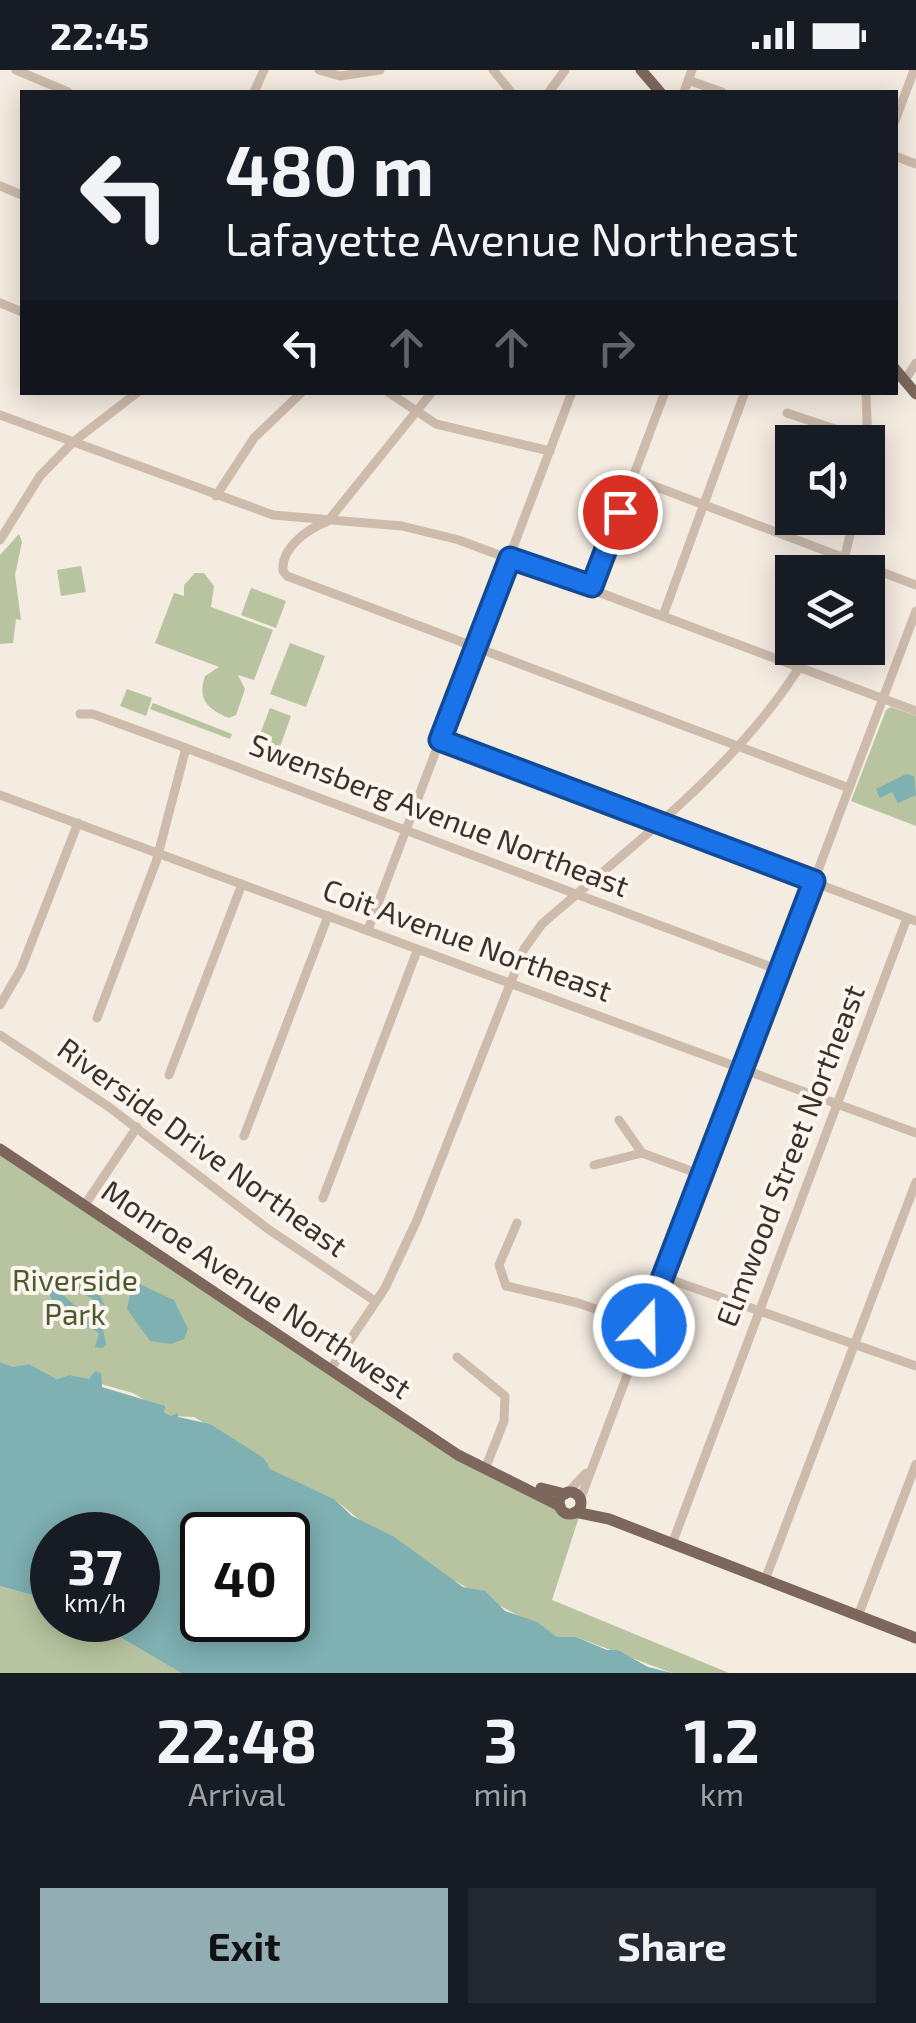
<!DOCTYPE html>
<html lang="en">
<head>
<meta charset="utf-8">
<style>
  :root { --surface:#171b24; --page:#242831; --text:#f1f3f6; --muted:#9ea1a6; --accent:#92aeb2 }
  body { margin:0; font-family:"Exo 2",sans-serif; background:var(--page); color:var(--text); height:100vh; display:flex; flex-direction:column; font-size:38px; white-space:nowrap }
  * { box-sizing:border-box; margin:0 }
  p { font-size:32px; color:var(--muted) }
  .icon { flex:none; width:55px; height:55px; fill:none; stroke:currentColor; stroke-width:2; stroke-linecap:round; stroke-linejoin:round }
  .map { position:relative; height:1603px; overflow:hidden }
  .details { display:flex; flex-direction:column; background:var(--surface); flex:1 }
  .details>* { flex:none }
  .guide { position:absolute; left:20px; top:20px; width:878px; height:305px; border-radius:0px; box-shadow:0 5px 25px #0003; background:#171b24; color:var(--text); overflow:hidden }
  .tools { position:absolute; left:775px; top:355px; display:grid; gap:20px }
  .tools a { display:grid; place-items:center; width:110px; height:110px; border-radius:0px; background:var(--surface); box-shadow:0 5px 25px #0003; font-size:50px }
  .speed { position:absolute; left:30px; top:1442px; display:flex; gap:20px; font-size:50px; font-weight:700; text-align:center }
  .speed>* { display:grid; place-content:center; width:130px; height:130px; border-radius:50%; background:var(--surface); box-shadow:0 5px 25px #0003; line-height:1 }
  .speed small { font-size:25px; font-weight:400 }
  .speed .limit { border:5px solid #111; border-radius:15px; background:#fff; color:#111 }
  .pin { position:absolute; display:grid; place-items:center; width:85px; height:85px; color:#fff; margin:-42px; border:5px solid #fff; border-radius:50%; box-shadow:0 2px 10px #0007 }
  .me { position:absolute; width:110px; margin:-55px; rotate:21deg; stroke-linejoin:round; filter:drop-shadow(0 0 8px #0008) }
  .turn { display:flex; align-items:center; gap:35px; height:210px; padding:0 40px; font-size:45px }
  .turn .icon { width:130px; height:130px; stroke-width:2.5 }
  .turn b { display:block; font-size:70px; line-height:85px }
  .lanes { display:flex; align-items:center; height:95px; padding:0 40px; background:#0003; justify-content:center; gap:50px; direction:ltr }
  .lanes .off { opacity:.35 }
  .eta { display:flex; justify-content:space-evenly; align-items:center; height:170px; text-align:center }
  .eta b { font-size:60px; font-weight:700; line-height:70px }
  .primary-button { display:flex; gap:20px; margin-top:auto; padding:20px 40px }
  .primary-button a { flex:1; height:115px; border-radius:0px; background:var(--accent); color:#111; font-size:40px; font-weight:700; line-height:115px; text-align:center }
  .primary-button a+a { background:var(--page); color:var(--text) }
  .status { display:flex; justify-content:space-between; align-items:center; height:70px; padding:0 50px; background:var(--surface); direction:ltr }
  .status svg { height:28px; fill:currentColor }
  .map>svg:first-child { display:block }
  .green { fill:#b8c4a0 }
  .water { fill:#7fb0b2; fill-rule:evenodd }
  .lines { fill:none; stroke-linecap:round; stroke-linejoin:round }
  .minor { stroke:#cdbbac; stroke-width:9 }
  .major { stroke:#7d675c; stroke-width:11 }
  .route-casing { stroke:#114b97; stroke-width:25 }
  .route { stroke:#1a73e8; stroke-width:18 }
  .labels { text-anchor:middle; stroke-width:8; stroke-linejoin:round; paint-order:stroke }
  .street-label { font-size:30px; fill:#3b302b; stroke:#fbf5ee }
  .park-label { font-size:30px; fill:#4a5a2e; stroke:#fbf5ee }
</style>
</head>
<body>
<div class="status"><b>22:45</b><svg viewBox="0 0 49 12"><path d="M0 12V9h3v3zM5 12V6h3v6zM10 12V3h3v9zM15 12V0h3v12zM26 1h20v11H26zM47 4h2v5h-2z"/></svg></div>
<div class="map">
<svg width="916" height="1603" viewBox="0 0 916 1603">
  <rect width="100%" height="100%" fill="#f4ebe1"/>
  <!-- green -->
  <g class="green">
    <polygon points="19,464 22,472 15,505 21,550 16,549 13,573 0,574 0,485"/>
    <polygon points="81,496 86,522 61,526 57,500"/>
    <path d="M 195,503 L 204,503 L 214,516 L 211,537 L 273,560 L 254,610 L 238,605 L 245,619 L 236,645 L 229,648 C 208,639 197,630 205,606 L 219,597 L 155,573 L 174,523 L 184,526 L 184,515 Z"/>
    <polygon points="251,518 286,531 276,558 241,545"/>
    <polygon points="290,573 325,586 306,637 270,624"/>
    <polygon points="127,619 152,628 146,646 120,636"/>
    <polygon points="153,633 232,664 230,669 150,639"/>
    <polygon points="891,637 916,646 916,756 851,731 886,640"/>
    <polygon points="270,638 291,646 277,685 255,677"/>
    <path d="M 0,1085 L 457,1389 C 485,1407 516,1414 544,1429 C 558,1436 562,1445 579,1447 L 552,1530 L 729,1603 L 672,1603 L 576,1567 L 557,1567 L 444,1505 L 393,1466 L 367,1456 L 334,1429 L 269,1399 L 264,1388 L 194,1347 L 171,1346 L 133,1323 L 69,1305 L 57,1309 L 29,1294 L 13,1298 L 0,1292 Z"/>
    <polygon points="0,1516 52,1531 52,1550 91,1550 181,1603 0,1603"/>
  </g>
  <!-- water -->
  <g class="water">
    <polygon points="906,704 914,706 916,725 898,733 892,722 880,728 876,719"/>
    <path d="M 65,1208 L 100,1225 L 105,1236 L 76,1220 L 63,1225 L 103,1260 L 106,1274 L 103,1278 L 95,1277 L 99,1263 C 80,1252 53,1245 49,1221 Z"/>
    <polygon points="133,1211 174,1230 188,1259 184,1269 171,1274 150,1271 127,1239"/>
    <path d="M 0,1292 L 13,1297 L 29,1294 L 57,1309 L 69,1305 L 89,1309 L 95,1301 L 101,1303 L 102,1317 L 165,1336 L 164,1342 L 171,1346 L 178,1343 L 178,1347 L 210,1354 L 264,1388 L 270,1399 L 334,1429 L 352,1446 L 393,1466 L 463,1517 L 485,1521 L 505,1541 L 537,1552 L 557,1567 L 576,1567 L 607,1580 L 618,1580 L 648,1597 L 672,1603 L 181,1603 L 91,1550 L 138,1550 L 138,1465 L 52,1465 L 52,1531 L 0,1516 ZM 202,1465 L 288,1465 L 288,1550 L 202,1550 Z"/>
  </g>
  <g class="lines">
    <!-- minor -->
    <g class="minor">
      <polyline points="16,0 68,22"/>
      <polyline points="319,0 340,6 380,0"/>
      <polyline points="493,0 511,22"/>
      <polyline points="688,10 722,22"/>
      <polyline points="254,22 264,0"/>
      <polyline points="549,22 565,0"/>
      <polyline points="684,22 692,0"/>
      <polyline points="895,51 914,0"/>
      <polyline points="895,86 916,94"/>
      <polyline points="0,116 22,125"/>
      <polyline points="0,233 22,242"/>
      <polyline points="905,310 916,293"/>
      <polyline points="388,322 436,354 550,381"/>
      <path d="M 432,322 L 328,451 C 308,459 281,477 283,501 L 287,506 L 849,718"/>
      <polyline points="866,322 868,381"/>
      <polyline points="787,343 868,370"/>
      <polyline points="0,345 273,445 402,456 459,470 916,641"/>
      <polyline points="633,408 916,515"/>
      <polyline points="216,426 254,368 302,322"/>
      <polyline points="0,470 40,406 73,372 138,322"/>
      <polyline points="841,502 854,448"/>
      <polyline points="592,516 665,322"/>
      <polyline points="664,543 745,322"/>
      <polyline points="80,644 93,644 186,678 779,900"/>
      <polyline points="440,670 916,851"/>
      <polyline points="0,725 916,1063"/>
      <polyline points="368,860 572,322"/>
      <polyline points="0,935 21,899 78,753"/>
      <polyline points="97,948 156,792 186,678"/>
      <polyline points="0,965 109,1037 268,1159 375,1231"/>
      <polyline points="169,1005 242,814"/>
      <polyline points="619,1050 642,1083"/>
      <polyline points="244,1066 328,846"/>
      <polyline points="642,1083 702,1105"/>
      <polyline points="594,1095 642,1083"/>
      <polyline points="323,1128 417,881"/>
      <polyline points="84,1136 137,1057"/>
      <polyline points="517,1153 499,1195 506,1216 578,1233 644,1256"/>
      <polyline points="663,1207 916,1296"/>
      <polyline points="457,1287 505,1326 504,1351 485,1399"/>
      <path d="M 330,1300 L 385,1218 L 417,1150 L 524,879 L 542,854 C 638,770 747,690 811,578"/>
      <polyline points="568,1422 586,1403"/>
      <polyline points="580,1430 916,541"/>
      <polyline points="672,1474 907,848"/>
      <polyline points="765,1510 916,1112"/>
      <polyline points="858,1546 916,1394"/>
    </g>
    <!-- major -->
    <g class="major">
      <polyline points="641,0 660,22"/>
      <polyline points="895,299 916,324"/>
      <polyline points="0,1079 458,1385 560,1436"/>
      <polyline points="541,1418 565,1424"/>
      <circle cx="570" cy="1433" r="11"/>
      <polyline points="575,1442 609,1449 916,1568"/>
    </g>
  </g>
  <g class="lines">
    <defs>
      <polyline id="route" points="620,442 592,516 510,488 440,670 814,811 644,1256"/>
    </defs>
    <!-- route casing -->
    <use href="#route" class="route-casing"/>
    <!-- route -->
    <use href="#route" class="route"/>
  </g>
  <g class="labels">
    <!-- street labels -->
    <g class="street-label">
      <text transform="translate(439 746) rotate(21)" y="10">Swensberg Avenue Northeast</text>
      <text transform="translate(467 871) rotate(20)" y="10">Coit Avenue Northeast</text>
      <text transform="translate(202 1078) rotate(36)" y="10">Riverside Drive Northeast</text>
      <text transform="translate(791 1086) rotate(-69)" y="10">Elmwood Street Northeast</text>
      <text transform="translate(256 1220) rotate(34)" y="10">Monroe Avenue Northwest</text>
    </g>
    <!-- park labels -->
    <g class="park-label">
      <text x="75" y="1221">Riverside<tspan x="75" dy="34">Park</tspan></text>
    </g>
  </g>
</svg>
<div class="tools">
<a><svg class="icon" aria-label="sound" viewBox="0 0 24 24"><path d="M4 9h4l5-4v14l-5-4H4zM17 9q2 3 0 6"/></svg></a>
<a><svg class="icon" aria-label="layers" viewBox="0 0 24 24"><path d="M12 4l9 5-9 5-9-5zM3 14l9 5 9-5"/></svg></a>
</div>
<div class="speed"><div>37<small>km/h</small></div><div class="limit">40</div></div>
<div class="pin" style="left:620px;top:442px;background:#d93025"><svg class="icon" aria-label="arrive" viewBox="0 0 24 24"><path d="M6 21V4h12l-3 4 3 4H6"/></svg></div>
<svg class="me" style="left:644px;top:1256px" viewBox="-20 -20 40 40"><circle r="17" fill="#1a73e8" stroke="#fff" stroke-width="3"/><path d="M0-11L8 9 0 5-8 9z" fill="#fff"/></svg>
<div class="guide">
<div class="turn"><svg class="icon" aria-label="left" viewBox="0 0 24 24"><path d="M17 20v-9H6M10 6l-5 5 5 5"/></svg><div><b>480 m</b>Lafayette Avenue Northeast</div></div>
<div class="lanes"><svg class="icon" aria-label="left" viewBox="0 0 24 24"><path d="M17 20v-9H6M10 6l-5 5 5 5"/></svg><svg class="icon off" aria-label="ahead" viewBox="0 0 24 24"><path d="M12 20V5M6 11l6-6 6 6"/></svg><svg class="icon off" aria-label="ahead" viewBox="0 0 24 24"><path d="M12 20V5M6 11l6-6 6 6"/></svg><svg class="icon off" aria-label="right" viewBox="0 0 24 24"><path d="M7 20v-9h11M14 6l5 5-5 5"/></svg></div>
</div>
</div>
<section class="details">
<div class="eta">
<div><b>22:48</b><p>Arrival</p></div>
<div><b>3</b><p>min</p></div>
<div><b>1.2</b><p>km</p></div>
</div>
<div class="primary-button"><a>Exit</a><a>Share</a></div>
</section>
</body>
</html>
